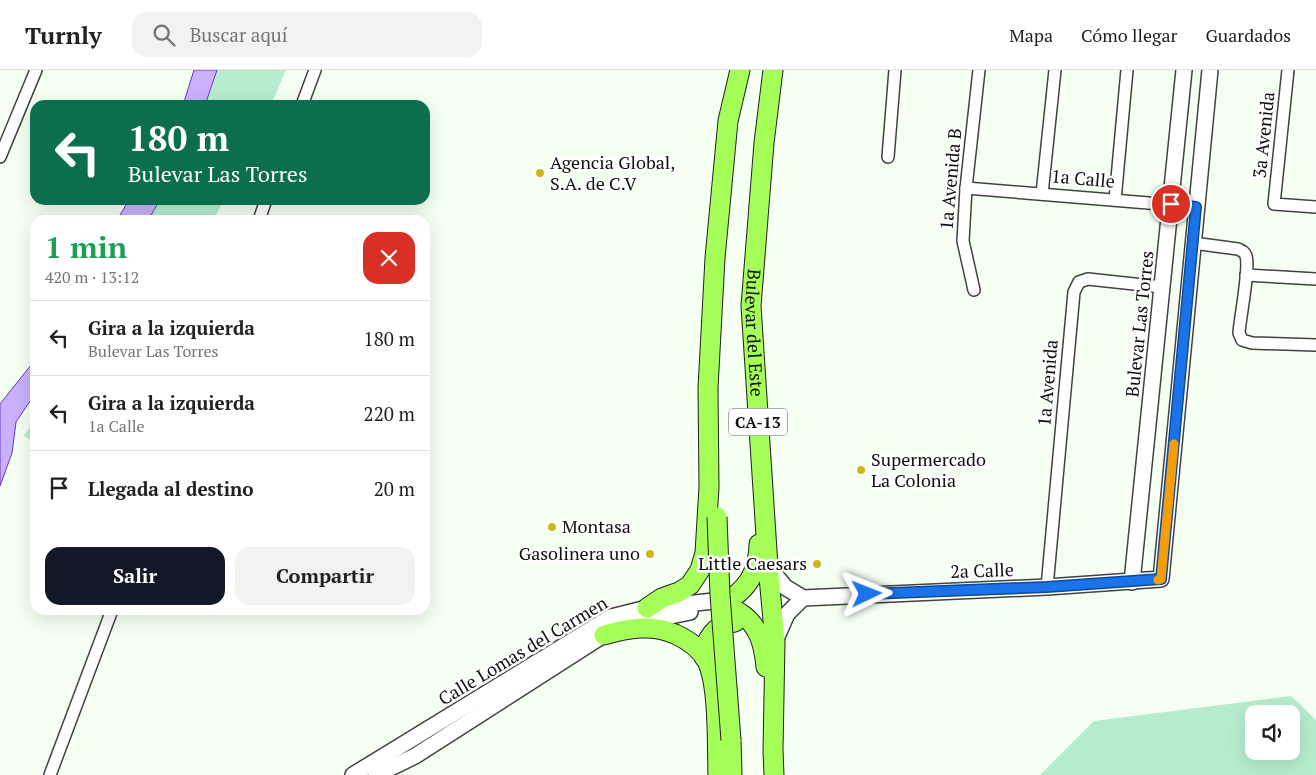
<!DOCTYPE html>
<html lang="es">
<head>
<meta charset="utf-8">
<style>
  :root { --surface:#fff; --page:#f2f2f2; --text:#202124; --muted:#757577; --line:#e0e0e0; --accent:#111827 }
  body { margin:0; font-family:"PT Serif",serif; background:var(--page); color:var(--text); height:100vh; display:flex; flex-direction:column; font-size:19px; white-space:nowrap }
  * { box-sizing:border-box; margin:0 }
  p { font-size:16px; color:var(--muted) }
  .icon { flex:none; width:28px; height:28px; fill:none; stroke:currentColor; stroke-width:2; stroke-linecap:round; stroke-linejoin:round }
  .map { position:relative; flex:1; overflow:hidden }
  .drawer { position:absolute; left:30px; top:145px; width:400px; height:400px; display:flex; flex-direction:column; background:var(--surface); border-radius:15px; box-shadow:0 5px 20px #0002 }
  .drawer>* { flex:none }
  .banner { position:absolute; left:30px; top:30px; width:400px; height:105px; border-radius:15px; box-shadow:0 5px 20px #0002; background:#0b6e4f; color:#fff; overflow:hidden }
  .tools { position:absolute; left:1245px; top:635px; display:grid; gap:10px }
  .tools a { display:grid; place-items:center; width:55px; height:55px; border-radius:10px; background:var(--surface); box-shadow:0 5px 20px #0002; font-size:25px }
  .pin { position:absolute; display:grid; place-items:center; width:42px; height:42px; color:#fff; margin:-21px; border:2px solid #fff; border-radius:50%; box-shadow:0 1px 5px #0007 }
  .me { position:absolute; width:55px; margin:-28px; rotate:88deg; stroke-linejoin:round; filter:drop-shadow(0 0 4px #0008) }
  .turn { display:flex; align-items:center; gap:18px; height:105px; padding:0 15px; font-size:22px }
  .turn .icon { width:65px; height:65px; stroke-width:2.5 }
  .turn b { display:block; font-size:35px; line-height:42px }
  .round { display:grid; place-items:center; flex:none; width:52px; height:52px; border-radius:15px; background:var(--page) }
  .summary { display:flex; align-items:center; justify-content:space-between; height:85px; padding:0 15px }
  h1 { font-size:30px; font-weight:700; line-height:38px; color:#1e9e55 }
  .cta { display:flex; gap:10px; margin-top:auto; padding:10px 15px }
  .cta a { flex:1; height:58px; border-radius:15px; background:var(--accent); color:#fff; font-size:20px; font-weight:700; line-height:58px; text-align:center }
  .cta a+a { background:var(--page); color:var(--text) }
  ul { padding:0; list-style:none }
  li { display:flex; align-items:center; gap:15px; height:75px; padding:0 15px; border-top:1px solid var(--line) }
  li div { flex:1 }
  li b { display:block; font-size:19px }
  li em { font-style:normal }
  header { display:flex; align-items:center; gap:30px; box-sizing:border-box; height:70px; padding:0 25px; background:var(--surface); border-bottom:1px solid var(--line) }
  header strong { font-size:24px }
  nav { display:flex; gap:28px; margin-inline-start:auto; font-size:18px }
  .search { width:350px; height:45px; background:var(--page); display:flex; align-items:center; gap:12px; box-sizing:border-box; padding:0 18px; border-radius:15px; color:var(--muted); font-size:19px }
  .map>svg:first-child { display:block }
  .green { fill:#b7edce; fill-rule:evenodd }
  .water { fill:#c9b2fb; stroke:#6a32d8 }
  .lines { fill:none; stroke-linecap:round; stroke-linejoin:round }
  .minor-casing { stroke:#424242; stroke-width:14 }
  .tertiary-casing { stroke:#424242; stroke-width:18 }
  .trunk-casing { stroke:#202020; stroke-width:21 }
  .minor { stroke:#fff; stroke-width:11 }
  .tertiary { stroke:#fff; stroke-width:15 }
  .trunk { stroke:#a6ff59; stroke-width:19 }
  .trunk-bridge-casing { stroke:#202020; stroke-width:21; stroke-linecap:butt }
  .trunk-bridge { stroke:#a6ff59; stroke-width:19 }
  .route-casing { stroke:#114b97; stroke-width:12 }
  .route { stroke:#1a73e8; stroke-width:9 }
  .slow { stroke:#f59e0b; stroke-width:9 }
  .poi-dot { fill:#ccb81b; stroke:#fff; stroke-width:2 }
  .labels { text-anchor:middle; stroke-width:5; stroke-linejoin:round; paint-order:stroke }
  .shield { fill:#fff; stroke:#575757; stroke-width:1 }
  .shield-label { font-size:16px; font-weight:bold; fill:#0f0f0f }
  .street-label { font-size:18px; fill:#0f0f0f; stroke:#fff }
  .poi-label { font-size:18px; fill:#0f0f0f; stroke:#fff; text-anchor:start }
</style>
</head>
<body>
<header>
<strong>Turnly</strong>
<div class="search"><svg class="icon" aria-label="search" viewBox="0 0 24 24"><circle cx="10" cy="10" r="6"/><path d="M15 15l6 6"/></svg>Buscar aquí</div>
<nav><a>Mapa</a><a>Cómo llegar</a><a>Guardados</a></nav>
</header>
<div class="map">
<svg width="1316" height="705" viewBox="0 0 1316 705">
  <rect width="100%" height="100%" fill="#f5fff2"/>
  <!-- green -->
  <g class="green">
    <polygon points="217,0 286,0 271,35 205,35"/>
    <polygon points="160,130 224,130 213,150 149,150"/>
    <polygon points="35,349 35,373 24,366"/>
    <path d="M 1291,626 L 1316,650 L 1316,705 L 1040,705 L 1094,651 ZM 1254,644 L 1291,644 L 1291,681 L 1254,681 Z"/>
  </g>
  <!-- water -->
  <g class="water">
    <polygon points="194,0 217,0 205,35 183,35"/>
    <polygon points="129,130 160,130 148,150 117,150"/>
    <polygon points="35,290 35,324 16,352 12,383 0,416 0,334"/>
  </g>
  <g class="lines">
    <defs>
      <g id="minor">
        <polyline points="1288,0 1274,134 1316,137"/>
        <polyline points="302,35 315,0"/>
        <polyline points="0,87 36,0"/>
        <polyline points="888,87 895,0"/>
        <polyline points="966,118 1197,137"/>
        <polyline points="1042,124 1055,0"/>
        <polyline points="1115,130 1127,0"/>
        <polyline points="259,150 266,130"/>
        <path d="M 1193,173 L 1238,179 C 1242,181 1245,182 1246,186 C 1250,198 1240,248 1239,263 L 1242,270 L 1252,273 L 1316,275"/>
        <polyline points="1246,205 1316,209"/>
        <polyline points="974,220 963,171 966,118 979,0"/>
        <polyline points="1047,517 1074,222 1079,212 1088,209 1162,217"/>
        <polyline points="50,705 112,540"/>
      </g>
      <g id="tertiary">
        <polyline points="768,496 785,517 803,528 1047,517 1161,509 1210,0"/>
        <polyline points="1132,512 1184,0"/>
        <polyline points="637,553 690,542"/>
        <polyline points="776,569 787,544 803,528"/>
        <polyline points="353,705 611,547 647,538 714,531 723,533"/>
        <polyline points="376,705 415,686 613,559"/>
      </g>
      <g id="trunk">
        <path id="s1" d="M 773,0 L 764,73 L 751,236 L 768,496 L 775,572 L 773,680 L 774,705"/>
        <path d="M 723,533 C 747,521 759,501 759,474"/>
        <path d="M 723,533 C 728,537 734,539 740,543 C 759,555 764,575 766,597"/>
        <polyline points="647,538 662,528 679,522 690,515 700,500 705,483 709,417 708,318 715,188 728,51 740,0"/>
        <path d="M 604,565 C 628,558 652,554 675,564 C 688,570 700,578 707,591 C 719,615 717,676 718,705"/>
        <path d="M 704,587 C 705,569 715,554 735,552"/>
        <polyline points="731,670 732,705"/>
      </g>
    </defs>
    <!-- minor casing -->
    <use href="#minor" class="minor-casing"/>
    <!-- tertiary casing -->
    <use href="#tertiary" class="tertiary-casing"/>
    <!-- trunk casing -->
    <use href="#trunk" class="trunk-casing"/>
    <!-- minor -->
    <use href="#minor" class="minor"/>
    <!-- tertiary -->
    <use href="#tertiary" class="tertiary"/>
    <!-- trunk -->
    <use href="#trunk" class="trunk"/>
    <defs>
      <polyline id="trunk-bridge" points="717,447 720,525 731,670"/>
    </defs>
    <!-- trunk-bridge casing -->
    <use href="#trunk-bridge" class="trunk-bridge-casing"/>
    <!-- trunk-bridge -->
    <use href="#trunk-bridge" class="trunk-bridge"/>
  </g>
  <g class="lines">
    <defs>
      <polyline id="route" points="867,524 1047,517 1161,509 1196,137 1171,134"/>
    </defs>
    <!-- route casing -->
    <use href="#route" class="route-casing"/>
    <!-- route -->
    <use href="#route" class="route"/>
    <!-- slow -->
    <polyline class="slow" points="1158,510 1161,509 1174,374"/>
  </g>
  <!-- markers -->
  <g class="poi-dot">
    <circle cx="540" cy="103" r="5"/>
    <circle cx="861" cy="400" r="5"/>
    <circle cx="552" cy="457" r="5"/>
    <circle cx="650" cy="484" r="5"/>
    <circle cx="817" cy="494" r="5"/>
  </g>
  <g class="labels">
    <!-- shield labels -->
    <rect class="shield" x="729" y="338.5" width="58" height="27" rx="4"/>
    <g class="shield-label">
      <text x="758" y="358">CA-13</text>
    </g>
    <!-- street labels -->
    <g class="street-label">
      <text transform="translate(1264 65) rotate(-84)" y="6">3a Avenida</text>
      <text transform="translate(951 109) rotate(-85)" y="6">1a Avenida B</text>
      <text transform="translate(1083 109) rotate(5)" y="6">1a Calle</text>
      <text transform="translate(1140 254) rotate(-84)" y="6">Bulevar Las Torres</text>
      <text dy="6" stroke="none"><textPath href="#s1" startOffset="264">Bulevar del Este</textPath></text>
      <text transform="translate(1048 313) rotate(-85)" y="6">1a Avenida</text>
      <text transform="translate(982 501) rotate(-2)" y="6">2a Calle</text>
      <text transform="translate(523 581) rotate(-31)" y="6">Calle Lomas del Carmen</text>
    </g>
    <!-- poi labels -->
    <g class="poi-label">
      <text x="550" y="99">Agencia Global,<tspan x="550" dy="21">S.A. de C.V</tspan></text>
      <text x="871" y="396">Supermercado<tspan x="871" dy="21">La Colonia</tspan></text>
      <text x="562" y="463">Montasa</text>
      <text x="640" y="490" text-anchor="end">Gasolinera uno</text>
      <text x="807" y="500" text-anchor="end">Little Caesars</text>
    </g>
  </g>
</svg>
<div class="tools">
<a><svg class="icon" aria-label="sound" viewBox="0 0 24 24"><path d="M4 9h4l5-4v14l-5-4H4zM17 9q2 3 0 6"/></svg></a>
</div>
<div class="pin" style="left:1171px;top:134px;background:#d93025"><svg class="icon" aria-label="arrive" viewBox="0 0 24 24"><path d="M6 21V4h12l-3 4 3 4H6"/></svg></div>
<svg class="me" style="left:867px;top:524px" viewBox="-20 -20 40 40"><path d="M0-17L14 15 0 8-14 15z" fill="#1a73e8" stroke="#fff" stroke-width="4"/></svg>
<div class="banner">
<div class="turn"><svg class="icon" aria-label="left" viewBox="0 0 24 24"><path d="M17 20v-9H6M10 6l-5 5 5 5"/></svg><div><b>180 m</b>Bulevar Las Torres</div></div>
</div>
<section class="drawer">
<div class="summary"><div><h1>1 min</h1><p>420 m · 13:12</p></div><a class="round" style="background:#d93025;color:#fff"><svg class="icon" aria-label="close" viewBox="0 0 24 24"><path d="M6 6l12 12M18 6L6 18"/></svg></a></div>
<ul>
<li><svg class="icon" aria-label="left" viewBox="0 0 24 24"><path d="M17 20v-9H6M10 6l-5 5 5 5"/></svg><div><b>Gira a la izquierda</b><p>Bulevar Las Torres</p></div><em>180 m</em></li>
<li><svg class="icon" aria-label="left" viewBox="0 0 24 24"><path d="M17 20v-9H6M10 6l-5 5 5 5"/></svg><div><b>Gira a la izquierda</b><p>1a Calle</p></div><em>220 m</em></li>
<li><svg class="icon" aria-label="arrive" viewBox="0 0 24 24"><path d="M6 21V4h12l-3 4 3 4H6"/></svg><div><b>Llegada al destino</b></div><em>20 m</em></li>
</ul>
<div class="cta"><a>Salir</a><a>Compartir</a></div>
</section>
</div>
</body>
</html>
